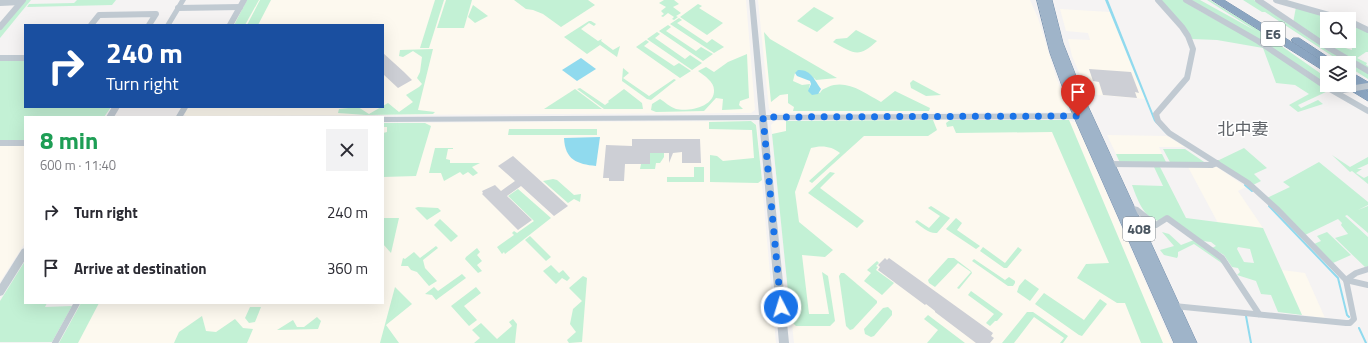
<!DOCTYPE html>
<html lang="en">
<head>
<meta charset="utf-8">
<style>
  :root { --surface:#fff; --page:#f2f2f3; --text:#2b2b33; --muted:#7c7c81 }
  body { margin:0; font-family:"Titillium Web","Noto Sans JP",sans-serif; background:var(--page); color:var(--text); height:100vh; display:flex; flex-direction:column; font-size:15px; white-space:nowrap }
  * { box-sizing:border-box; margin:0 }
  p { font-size:13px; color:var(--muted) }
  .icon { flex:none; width:22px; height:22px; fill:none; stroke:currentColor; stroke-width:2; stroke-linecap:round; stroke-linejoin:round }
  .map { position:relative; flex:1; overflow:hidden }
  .drawer { position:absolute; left:24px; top:116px; width:360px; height:188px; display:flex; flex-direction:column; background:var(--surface); border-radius:0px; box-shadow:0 4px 16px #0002 }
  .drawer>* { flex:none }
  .banner { position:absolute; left:24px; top:24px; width:360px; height:84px; border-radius:0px; box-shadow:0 4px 16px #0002; background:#1a4fa0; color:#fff; overflow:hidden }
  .tools { position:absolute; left:1320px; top:12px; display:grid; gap:8px }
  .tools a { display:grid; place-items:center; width:36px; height:36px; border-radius:0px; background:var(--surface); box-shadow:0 4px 16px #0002; font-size:20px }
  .pin { position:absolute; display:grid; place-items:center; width:34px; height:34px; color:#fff; margin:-41px -17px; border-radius:50% 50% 50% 0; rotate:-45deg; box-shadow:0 0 4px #0007 }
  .pin .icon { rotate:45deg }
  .me { position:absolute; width:44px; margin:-22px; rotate:355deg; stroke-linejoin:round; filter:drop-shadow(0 0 3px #0008) }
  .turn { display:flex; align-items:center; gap:14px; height:84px; padding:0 16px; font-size:18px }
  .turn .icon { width:52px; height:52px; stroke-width:2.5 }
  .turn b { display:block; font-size:28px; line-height:34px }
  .round { display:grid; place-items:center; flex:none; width:42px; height:42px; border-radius:0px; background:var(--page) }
  .headline { display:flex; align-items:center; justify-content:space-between; height:68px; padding:0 16px }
  h1 { font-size:24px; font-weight:700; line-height:30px; color:#1e9e55 }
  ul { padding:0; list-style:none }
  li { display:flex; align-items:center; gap:12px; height:56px; padding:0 16px }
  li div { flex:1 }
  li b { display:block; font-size:15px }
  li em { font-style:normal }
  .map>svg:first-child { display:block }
  .commercial { fill:#fdf9ef }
  .green { fill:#c3f1d5; fill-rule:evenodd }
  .water { fill:#90daee }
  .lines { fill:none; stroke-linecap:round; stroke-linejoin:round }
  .stream { stroke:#90daee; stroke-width:2 }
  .building { fill:#cdcfd5 }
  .trunk-casing { stroke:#7690ad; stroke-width:1 }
  .motorway-casing { stroke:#7690ad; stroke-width:1 }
  .minor { stroke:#c1cad2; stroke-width:6 }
  .tertiary { fill:#c1cad2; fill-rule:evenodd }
  .trunk { fill:#9fb4c9; fill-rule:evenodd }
  .motorway { fill:#8ba5c1; fill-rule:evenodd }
  .minor-bridge { stroke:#c1cad2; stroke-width:6 }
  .route { stroke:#1a73e8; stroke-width:7; stroke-dasharray:0 12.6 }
  .labels { text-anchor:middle; stroke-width:3; stroke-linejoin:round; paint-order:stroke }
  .shield { fill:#fff; stroke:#808990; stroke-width:1 }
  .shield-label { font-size:14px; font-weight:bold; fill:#4a5661 }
  .quarter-label { font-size:17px; fill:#5f6368; stroke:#fff }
</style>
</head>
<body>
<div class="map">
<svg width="1368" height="343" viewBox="0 0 1368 343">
  <rect width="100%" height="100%" fill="#f5f3f3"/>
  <!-- commercial -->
  <g class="commercial">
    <polygon points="247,0 746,0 755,110 751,113 186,116 184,114 188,107 383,107 383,25 233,25"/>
    <polygon points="758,0 1030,0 1038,18 1056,77 1068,108 1065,112 774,113 769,109"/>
    <polygon points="1060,9 1110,12 1145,99 1088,94 1072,56 1068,39 1090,40 1088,33 1066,31"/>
    <polygon points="950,120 1069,120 1076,123 1172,343 794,343 771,125 775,121"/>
    <polygon points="752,121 757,125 776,343 59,343 81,303 383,303 383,123"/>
    <polygon points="1107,135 1167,136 1185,147 1159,147 1162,154 1116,154"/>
    <polygon points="0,145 25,145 25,243 0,282"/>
    <polygon points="1188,167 1217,167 1246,187 1238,191 1263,228 1218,223"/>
    <polygon points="1282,270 1305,273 1325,318 1302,315"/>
  </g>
  <!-- green -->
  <g class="green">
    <polygon points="25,0 31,0 0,38 0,30"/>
    <polygon points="77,0 116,0 112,5 27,7 29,4 74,3"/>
    <polygon points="247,0 259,0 245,25 234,25"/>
    <polygon points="260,0 271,0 258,25 247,25"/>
    <polygon points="435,0 444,0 429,48 420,48"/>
    <polygon points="446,0 472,0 464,28 437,28"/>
    <polygon points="514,0 588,0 595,5 561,27 543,14 533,10 526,9"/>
    <polygon points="664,0 674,0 679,4 673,7 681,13 676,16 678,17 674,20 672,19 674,17 668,13 663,17 661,16 664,14 661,11 666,7 659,3"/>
    <polygon points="1160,0 1183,0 1198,10 1262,45 1328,91 1298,105 1301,108 1318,100 1323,104 1298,112 1289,105 1309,94 1295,85 1276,83 1263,48 1217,40 1192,39"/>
    <polygon points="1188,0 1200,0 1256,31 1207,0 1210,0 1260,31 1327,78 1327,85 1337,85 1342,88 1336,90 1330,87 1261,41"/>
    <polygon points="1243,0 1254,0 1291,25 1368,73 1368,79 1349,67 1349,63 1343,63 1265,12 1262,12"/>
    <polygon points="698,4 702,6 699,8 723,23 707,35 680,17"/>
    <polygon points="473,5 488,16 475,23 468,17"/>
    <polygon points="814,7 834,18 817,32 797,21"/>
    <polygon points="1296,7 1327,17 1327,41 1332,41 1339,46 1352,50 1349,22 1368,31 1368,52 1366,52 1357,58 1367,63 1366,65 1368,66 1368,69 1293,23"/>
    <polygon points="679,18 682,20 677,23 707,43 712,39 724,47 714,53 670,24"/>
    <polygon points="589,21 591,21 596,24 594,26 589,23 581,29 598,41 602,39 601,41 613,50 620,46 617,57 600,45 587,54 564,37"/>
    <polygon points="668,25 671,27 666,31 696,51 701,47 713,54 703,61 659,31"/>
    <path d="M 856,30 L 877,41 C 858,59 854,53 833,42 L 836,39 L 847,38 Z"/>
    <polygon points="657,32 660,34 655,38 685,59 690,55 702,63 692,70 647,39"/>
    <path d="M 764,32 L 770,39 L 837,78 L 816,80 L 814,78 L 795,73 L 793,81 L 802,85 L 810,84 L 809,88 L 820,93 C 822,89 824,89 828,87 C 847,79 864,93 881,102 L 895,91 L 930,108 L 929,111 L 793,111 L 794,107 L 788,103 L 788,94 L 780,95 L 771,102 Z"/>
    <polygon points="646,40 649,42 644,46 674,66 679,63 691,71 680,78 636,47"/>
    <polygon points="433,49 418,110 435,112 433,114 366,115 338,113 339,109 358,107 369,114 388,103 399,112 413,102 406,95 419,87 422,84 417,78 420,72 422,57 413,51 403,57 399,56 400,50"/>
    <path d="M 747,54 L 749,98 L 740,101 L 739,105 L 743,109 L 722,110 L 723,99 L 716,98 L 704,111 L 656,112 L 651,110 L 652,104 L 660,99 C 665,102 670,107 676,109 C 688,112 715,107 714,90 C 714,82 705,76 698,71 L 706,67 L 714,72 L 728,62 Z"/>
    <polygon points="0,61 25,61 25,107 111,107 104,117 25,117 25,140 0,141"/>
    <polygon points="623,68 629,73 623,78 649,96 674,79 676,80 651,100 647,99 622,81"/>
    <polygon points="913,80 941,95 926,96 911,88 910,83"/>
    <polygon points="580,88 605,105 609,102 608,101 624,89 642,103 643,109 604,109 577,89"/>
    <polygon points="575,89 602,109 544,109"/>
    <path d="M 933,120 L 937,130 L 928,136 L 864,136 L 812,183 L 809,181 L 840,153 C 832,146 821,145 811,148 L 795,192 L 799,222 L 833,250 L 825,257 L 802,255 L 809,314 L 829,314 L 822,272 L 828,276 L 835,321 L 830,326 L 796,326 L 791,321 L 772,134 L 786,131 L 786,121 Z"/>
    <polygon points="950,120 1069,120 1163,343 1141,343 1125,303 1117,303 1077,278 1086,264 1109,263 1052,132 956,133 953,126 947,127 946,123"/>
    <polygon points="751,121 756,125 762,180 758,183 710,182 710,155 717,156 723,161 754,158 752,130 709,129 709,122"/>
    <polygon points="383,123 425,123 431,126 416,176 383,177 383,133 387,132 387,127 383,127"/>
    <polygon points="509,129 597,129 597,135 508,135"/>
    <polygon points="435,148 453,148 453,149 448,149 446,159 450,160 450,163 480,163 472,167 478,173 473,176 468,172 463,175 460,172 444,181 441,173 429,173"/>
    <polygon points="1244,148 1267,168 1254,174 1261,181 1253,185 1217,161"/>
    <polygon points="1163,149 1185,149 1207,164 1171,164"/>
    <polygon points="650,153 664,153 664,157 660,163 656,163 655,169 640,169 641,164"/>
    <polygon points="1116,154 1162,154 1167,164 1120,163"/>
    <polygon points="1332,155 1350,167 1368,157 1368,164 1357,169 1362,169 1356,173 1364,178 1368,176 1368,184 1352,171 1350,172"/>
    <polygon points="1319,162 1368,202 1368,205 1358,210 1368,206 1368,233 1347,215 1345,216 1368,237 1368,266 1365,267 1335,238 1348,234 1341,225 1342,223 1338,219 1305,235 1267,198 1290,187 1283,182"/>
    <polygon points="694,167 704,167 704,182 667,182 667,177 694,177"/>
    <path d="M 1154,167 L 1160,167 L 1186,218 L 1263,228 L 1302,315 L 1278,312 L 1271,295 L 1261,294 L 1256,281 L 1237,275 L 1240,272 L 1238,268 L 1232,267 L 1224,255 L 1212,248 L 1216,246 L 1211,242 L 1202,241 L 1165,216 L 1159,221 C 1143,218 1137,198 1132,185 L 1163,186 ZM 1238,247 L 1250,249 L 1254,263 L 1244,262 L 1237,249 Z"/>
    <polygon points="830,172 835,173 820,188 864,221 857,228 808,193"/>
    <polygon points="553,179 557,180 574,195 581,194 580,202 574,199 568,203 543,181"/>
    <polygon points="518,189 551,218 505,254 504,252 502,254 497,247 514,235 512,233 514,231 517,233 534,221 508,196"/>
    <path d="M 931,206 L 950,218 L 937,233 C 929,234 922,227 915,222 L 917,220 L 929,228 L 940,216 L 928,208 Z"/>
    <polygon points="418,207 438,208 441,211 427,220 415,208"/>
    <polygon points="383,218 399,218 391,253 383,244"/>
    <polygon points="956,218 962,223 957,230 980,246 976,249 946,229"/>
    <polygon points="440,219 458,236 451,242 434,225"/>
    <polygon points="1162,232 1169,234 1181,245 1194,240 1219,258 1223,264 1194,244 1178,252 1178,256 1177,258 1164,255 1160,250 1174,246"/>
    <polygon points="1327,232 1351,255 1333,263 1314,244 1321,241 1317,236"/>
    <polygon points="530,236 551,257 546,261 525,240"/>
    <polygon points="436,246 438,248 423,260 425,268 437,281 429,286 417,272 411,270 408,266 401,266 403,258 405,259 414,252 420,258"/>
    <polygon points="983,247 1005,263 1018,247 1022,250 1007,268 1004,268 980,251"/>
    <polygon points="477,248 480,252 477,255 482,261 477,265 482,271 478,273 465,259 466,257"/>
    <polygon points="948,258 954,258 971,271 972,273 959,289 957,288 971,272 958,263 935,287 929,283 928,280"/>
    <polygon points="974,259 1005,280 1009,277 1015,281 1015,283 1013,286 1008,286 972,261"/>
    <polygon points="25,261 25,303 47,303 45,307 72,306 52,342 0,342 0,301"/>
    <polygon points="877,261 879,263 876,266 878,267 876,270 894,283 882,295 864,281 871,273 867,270"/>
    <polygon points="551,265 559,273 563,270 570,278 567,281 562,278 556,284 543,271"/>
    <polygon points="841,273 844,273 877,301 877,303 853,329 850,330 846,326 839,276"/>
    <polygon points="462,274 466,278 436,300 432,295 425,294 434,287 438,291"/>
    <polygon points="583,276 587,278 582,342 569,343 567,340 576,332 570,324 573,309 582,301 569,288"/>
    <polygon points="1025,279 1039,289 1030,301 1017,292 1019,286"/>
    <polygon points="395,287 412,304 386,325 399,343 380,343"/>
    <polygon points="476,287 481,293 464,306 477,320 469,326 451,306"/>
    <polygon points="971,291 1003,314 997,321 995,321 990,326 986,323 994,314 968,295"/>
    <polygon points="1044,293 1084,320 1100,299 1107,304 1082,336 1079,335 1035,304"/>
    <polygon points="81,303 99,303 78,343 59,343"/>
    <polygon points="250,307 261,307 255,322 249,323 245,318"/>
    <polygon points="888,307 892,311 892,315 874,336 871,337 865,334 864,329 883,308"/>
    <polygon points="1027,312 1033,312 1068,336 1063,343 1060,343 1064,338 1034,317 1014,343 1002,343"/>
    <polygon points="928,315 965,343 927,343 938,330 924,319"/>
    <polygon points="202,316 206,331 216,332 235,319 243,328 253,329 247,343 174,343 179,332"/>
    <polygon points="317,317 321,321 318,329 277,330 293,320 297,327 304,327"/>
    <polygon points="513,319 517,324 515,343 474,343 480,338 472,330 481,323 497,339 512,326 509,322"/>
  </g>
  <!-- water -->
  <g class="water">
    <polygon points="1105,0 1108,0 1156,121 1167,135 1154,121"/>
    <polygon points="581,58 596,69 577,81 562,70"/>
    <path d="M 798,70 C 811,69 815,81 821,89 L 818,94 L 812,95 L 808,91 L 811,84 L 810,81 L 797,76 L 795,73 Z"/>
    <path d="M 600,137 L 596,166 C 577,164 565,160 564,138 Z"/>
  </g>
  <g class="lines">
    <!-- stream -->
    <g class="stream">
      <polyline points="1245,185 1252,191"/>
      <polyline points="1269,206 1338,278 1347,315 1349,317"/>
      <polyline points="1246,316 1251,343"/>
      <polyline points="1359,328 1366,343"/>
    </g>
  </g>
  <!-- building -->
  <g class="building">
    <polygon points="383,53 404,72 412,80 398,88 383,74"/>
    <polygon points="1089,69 1131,72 1139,93 1135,92 1137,98 1103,95 1099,82 1093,81"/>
    <polygon points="632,139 700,139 701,163 682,163 682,152 673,153 669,163 669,153 650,153 650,164 625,164 624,181 609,181 609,178 603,178 606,145 632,146"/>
    <polygon points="513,156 533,174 568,206 554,216 521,186 507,196 532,220 518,230 482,194 483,193 482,191 495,185 501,191 515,181 498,166"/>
    <polygon points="885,258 887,260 889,258 993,333 991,336 994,338 990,343 976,343 935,312 935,311 926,304 925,305 878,270 880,267 878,265"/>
  </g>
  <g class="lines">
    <defs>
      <polygon id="trunk" points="1037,0 1052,0 1063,43 1087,104 1197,343 1174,343 1070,108 1050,53"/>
      <g id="motorway">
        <polygon points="1212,0 1224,0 1327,64 1293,42 1291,40 1293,38 1299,38 1337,63 1327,63 1327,72 1324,71"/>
        <polygon points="1349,71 1368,82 1368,91 1364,89 1368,92 1368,101 1345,87 1345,85 1349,85 1349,80 1351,81 1349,80"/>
      </g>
    </defs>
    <!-- trunk casing -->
    <use href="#trunk" class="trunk-casing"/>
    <!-- motorway casing -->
    <use href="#motorway" class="motorway-casing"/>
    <!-- minor -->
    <g class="minor">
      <polyline points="1158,0 1182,27 1188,36 1193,49 1187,78 1156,114 1158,121 1169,133 1248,183 1278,210 1346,280 1354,319 1350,323 1346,323 1174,306"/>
      <polyline points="1186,0 1258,41 1328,88 1368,111"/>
      <polyline points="1258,0 1329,48 1368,71"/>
      <polyline points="1276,0 1343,19"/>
      <polyline points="0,3 21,2"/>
      <polyline points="178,8 240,7"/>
      <polyline points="1349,21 1368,30"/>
      <polyline points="91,25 99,15 156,14 149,25"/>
      <polyline points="230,25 244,0"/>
      <polyline points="0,27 23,0"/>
      <polyline points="0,58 25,58"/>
      <polyline points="179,117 185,107"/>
      <polyline points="0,143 25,143"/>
      <polyline points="1109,164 1212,165 1217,163"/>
      <polyline points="1129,208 1137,210 1156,225 1167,218 1222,258 1259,314"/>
      <polyline points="1346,280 1356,273 1368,269"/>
      <polyline points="1346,280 1368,285"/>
      <polyline points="55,343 77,303"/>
    </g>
    <!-- tertiary -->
    <g class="tertiary">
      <polygon points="180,0 186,0 171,25 165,25"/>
      <polygon points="749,0 755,0 766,115 1084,113 1088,116 1084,119 767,120 789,343 779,343 759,120 383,122 383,117 380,117 759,115"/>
      <polygon points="112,107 120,107 114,117 106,117"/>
      <polygon points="25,248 25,260 3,295 0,296 0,284 22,249"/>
    </g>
    <!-- trunk -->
    <use href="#trunk" class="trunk"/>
    <!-- motorway -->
    <use href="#motorway" class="motorway"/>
    <!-- minor-bridge -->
    <polyline class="minor-bridge" points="1343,90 1368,86"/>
  </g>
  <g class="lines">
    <!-- route -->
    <polyline class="route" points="781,307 763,117 1078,116"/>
  </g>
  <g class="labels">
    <!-- shield labels -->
    <g class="shield">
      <rect x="1261" y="22" width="24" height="24" rx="3"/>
      <rect x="1123" y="217" width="32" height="24" rx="3"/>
    </g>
    <g class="shield-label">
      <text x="1273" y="39">E6</text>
      <text x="1139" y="234">408</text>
    </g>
    <!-- quarter labels -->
    <g class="quarter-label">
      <text x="1243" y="135">北中妻</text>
    </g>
  </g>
</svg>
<div class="tools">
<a><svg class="icon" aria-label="search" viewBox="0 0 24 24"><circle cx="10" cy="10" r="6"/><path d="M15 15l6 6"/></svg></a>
<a><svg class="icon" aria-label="layers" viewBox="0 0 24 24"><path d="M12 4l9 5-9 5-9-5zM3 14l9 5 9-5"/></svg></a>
</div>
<div class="pin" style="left:1078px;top:116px;background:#d93025"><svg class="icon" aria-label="arrive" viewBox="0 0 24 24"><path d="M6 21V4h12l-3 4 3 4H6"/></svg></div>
<svg class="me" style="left:781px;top:307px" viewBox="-20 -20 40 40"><circle r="17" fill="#1a73e8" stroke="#fff" stroke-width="3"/><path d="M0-11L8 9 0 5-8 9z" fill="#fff"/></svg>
<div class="banner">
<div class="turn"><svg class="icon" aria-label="right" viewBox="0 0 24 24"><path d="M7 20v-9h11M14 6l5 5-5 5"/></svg><div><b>240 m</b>Turn right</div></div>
</div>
<section class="drawer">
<div class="headline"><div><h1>8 min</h1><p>600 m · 11:40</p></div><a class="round"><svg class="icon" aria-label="close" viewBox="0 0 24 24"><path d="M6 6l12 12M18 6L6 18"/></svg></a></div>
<ul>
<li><svg class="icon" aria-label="right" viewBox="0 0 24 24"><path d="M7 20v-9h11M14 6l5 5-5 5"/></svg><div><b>Turn right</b></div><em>240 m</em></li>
<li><svg class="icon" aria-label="arrive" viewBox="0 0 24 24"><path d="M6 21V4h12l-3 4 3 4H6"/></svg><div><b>Arrive at destination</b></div><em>360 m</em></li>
</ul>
</section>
</div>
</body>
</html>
